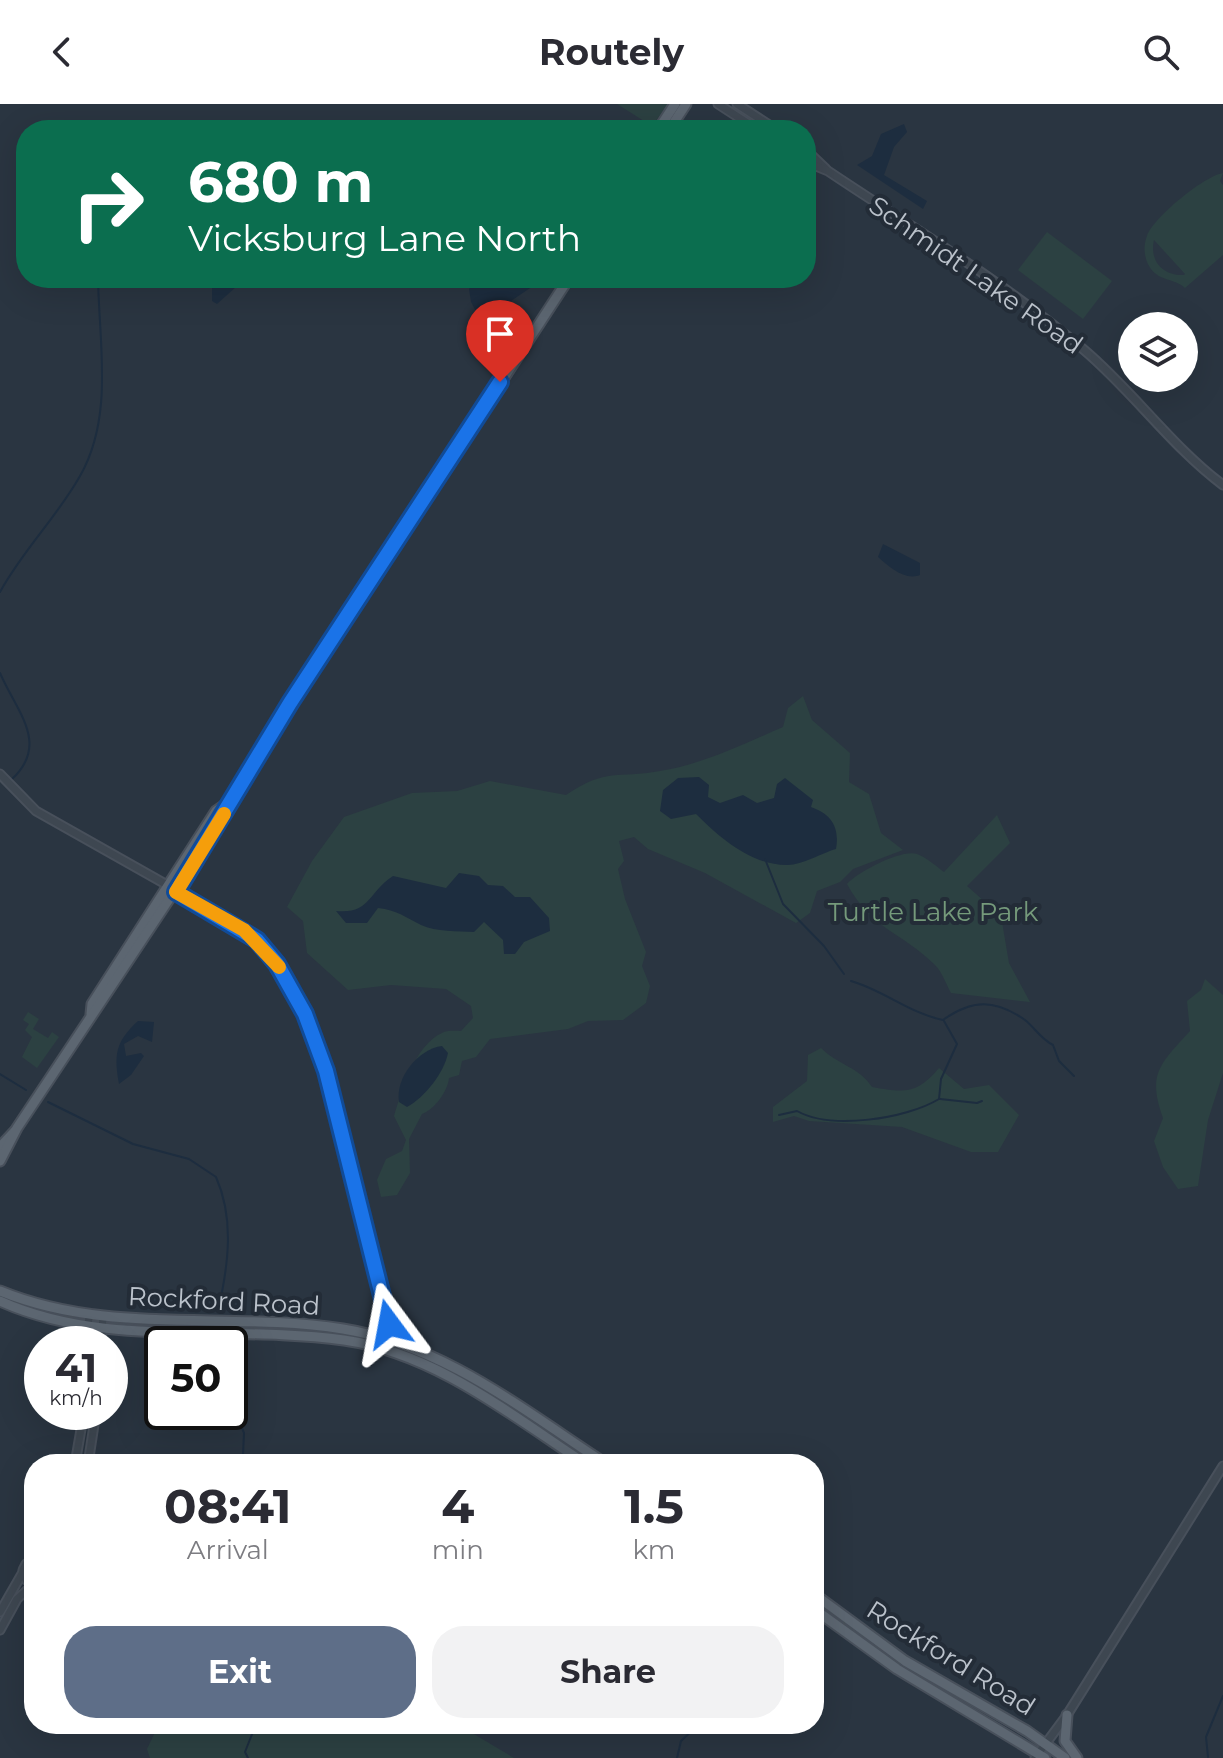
<!DOCTYPE html>
<html lang="en">
<head>
<meta charset="utf-8">
<style>
  :root { --surface:#fff; --page:#f2f2f3; --text:#2b2b33; --muted:#7c7c81; --accent:#5e6e88 }
  body { margin:0; font-family:Montserrat,sans-serif; background:var(--page); color:var(--text); height:100vh; display:flex; flex-direction:column; font-size:30px; white-space:nowrap }
  * { box-sizing:border-box; margin:0 }
  p { font-size:26px; color:var(--muted) }
  .icon { flex:none; width:44px; height:44px; fill:none; stroke:currentColor; stroke-width:2; stroke-linecap:round; stroke-linejoin:round }
  .map { position:relative; flex:1; overflow:hidden }
  .sheet { position:absolute; left:24px; top:1350px; width:800px; height:280px; display:flex; flex-direction:column; background:var(--surface); border-radius:32px; box-shadow:0 8px 32px #0002 }
  .sheet>* { flex:none }
  .hud { position:absolute; left:16px; top:16px; width:800px; height:168px; border-radius:32px; box-shadow:0 8px 32px #0002; background:#0b6e4f; color:#fff; overflow:hidden }
  .buttons { position:absolute; left:1118px; top:208px; display:grid; gap:16px }
  .buttons a { display:grid; place-items:center; width:80px; height:80px; border-radius:50%; background:var(--surface); box-shadow:0 8px 32px #0002; font-size:40px }
  .speed { position:absolute; left:24px; top:1222px; display:flex; gap:16px; font-size:40px; font-weight:700; text-align:center }
  .speed>* { display:grid; place-content:center; width:104px; height:104px; border-radius:50%; background:var(--surface); box-shadow:0 8px 32px #0002; line-height:1 }
  .speed small { font-size:20px; font-weight:400 }
  .speed .limit { border:4px solid #111; border-radius:12px; background:#fff; color:#111 }
  .pin { position:absolute; display:grid; place-items:center; width:68px; height:68px; color:#fff; margin:-82px -34px; border-radius:50% 50% 50% 0; rotate:-45deg; box-shadow:0 0 8px #0007 }
  .pin .icon { rotate:45deg }
  .me { position:absolute; width:88px; margin:-44px; rotate:347deg; stroke-linejoin:round; filter:drop-shadow(0 0 6px #0008) }
  .turn { display:flex; align-items:center; gap:28px; height:168px; padding:0 40px; font-size:36px }
  .turn .icon { width:104px; height:104px; stroke-width:2.5 }
  .turn b { display:block; font-size:56px; line-height:68px }
  .eta { display:flex; justify-content:space-evenly; align-items:center; height:136px; text-align:center }
  .eta b { font-size:48px; font-weight:700; line-height:56px }
  .cta { display:flex; gap:16px; margin-top:auto; padding:16px 40px }
  .cta a { flex:1; height:92px; border-radius:32px; background:var(--accent); color:#fff; font-size:32px; font-weight:700; line-height:92px; text-align:center }
  .cta a+a { background:var(--page); color:var(--text) }
  header { display:flex; justify-content:space-between; align-items:center; height:104px; padding:0 40px; background:var(--surface); font-size:36px; font-weight:700 }
  .map>svg:first-child { display:block }
  .green { fill:#2c4142; fill-rule:evenodd }
  .water { fill:#1d2d3f }
  .lines { fill:none; stroke-linecap:round; stroke-linejoin:round }
  .stream { stroke:#1d2d3f; stroke-width:2 }
  .minor-casing { stroke:#48505b; stroke-width:11 }
  .major-casing { stroke:#48505b; stroke-width:13 }
  .minor { stroke:#3e4751; stroke-width:7 }
  .major { stroke:#5c6671; stroke-width:9 }
  .route-casing { stroke:#114b97; stroke-width:20 }
  .route { stroke:#1a73e8; stroke-width:14 }
  .slow { stroke:#f59e0b; stroke-width:14 }
  .labels { text-anchor:middle; stroke-width:8; stroke-linejoin:round; paint-order:stroke }
  .street-label { font-size:26px; fill:#bbc2cb; stroke:#232c37 }
  .park-label { font-size:26px; fill:#759a7b; stroke:#232c37 }
</style>
</head>
<body>
<header><svg class="icon" aria-label="back" viewBox="0 0 24 24"><path d="M15 5l-7 7 7 7"/></svg>Routely<svg class="icon" aria-label="search" viewBox="0 0 24 24"><circle cx="10" cy="10" r="6"/><path d="M15 15l6 6"/></svg></header>
<div class="map">
<svg width="1223" height="1654" viewBox="0 0 1223 1654">
  <rect width="100%" height="100%" fill="#2a3541"/>
  <!-- green -->
  <g class="green">
    <polygon points="617,0 668,0 652,22"/>
    <path d="M 1223,69 L 1220,77 L 1223,81 L 1223,151 L 1185,184 C 1175,174 1158,178 1149,162 C 1144,153 1143,142 1147,132 C 1153,114 1204,72 1223,69 ZM 1154,136 L 1185,170 L 1184,171 C 1163,172 1149,157 1154,136 Z"/>
    <polygon points="1047,128 1112,177 1083,215 1018,166"/>
    <path d="M 803,592 L 812,616 L 850,649 L 849,678 L 869,690 L 881,729 L 903,746 L 853,765 L 840,778 L 817,787 L 810,809 L 796,819 L 705,769 L 648,745 L 634,733 L 619,737 L 624,757 L 618,765 L 625,795 L 646,848 L 642,862 L 650,882 L 646,899 L 623,916 L 588,917 L 568,925 L 490,935 L 476,953 L 462,957 L 459,971 L 449,974 C 448,987 434,1006 422,1010 L 409,1035 L 410,1069 L 397,1091 L 381,1093 L 377,1076 L 386,1055 L 402,1047 L 406,1036 L 394,1012 C 402,986 415,941 442,929 C 447,926 455,927 461,927 L 473,914 L 471,902 L 446,885 L 391,881 L 348,886 L 307,849 L 303,817 L 287,803 L 312,757 L 344,713 L 412,689 L 457,687 L 490,677 L 566,691 C 608,663 616,675 660,667 C 704,660 743,640 783,623 L 788,604 Z"/>
    <path d="M 997,711 L 1010,739 L 967,782 L 1001,812 L 1009,859 L 1030,898 L 951,889 C 946,880 942,868 935,861 C 902,828 872,826 847,780 C 858,768 901,745 917,750 C 926,753 936,762 944,768 Z"/>
    <path d="M 1205,875 L 1223,891 L 1223,969 L 1208,1016 L 1198,1082 L 1178,1085 L 1163,1063 L 1154,1037 L 1163,1014 C 1147,970 1160,960 1190,927 L 1187,897 L 1201,886 Z"/>
    <polygon points="28,908 39,915 33,925 48,934 52,928 59,933 37,964 22,953 32,933 25,926 29,920 23,916"/>
    <path d="M 821,944 C 838,961 859,963 872,983 C 905,989 917,990 939,964 L 964,985 L 989,981 L 1019,1011 L 998,1048 L 971,1048 L 902,1023 L 809,1017 L 794,1012 L 773,1018 L 773,1003 L 807,977 L 808,951 Z"/>
    <polygon points="159,1620 457,1620 514,1654 150,1654 147,1645"/>
  </g>
  <!-- water -->
  <g class="water">
    <polygon points="904,20 907,28 894,43 884,71 927,97 923,105 857,61 872,52 881,30"/>
    <polygon points="212,174 246,174 217,200 212,197"/>
    <polygon points="477,174 535,174 539,178 508,199 501,210 479,213 471,198 469,185"/>
    <path d="M 883,440 L 920,459 L 920,471 C 905,477 889,463 878,453 Z"/>
    <path d="M 699,673 L 709,681 L 708,693 L 720,699 L 743,691 L 757,699 L 774,694 L 777,680 L 785,674 L 813,696 L 811,703 C 831,710 840,723 836,745 C 822,749 802,761 788,761 C 752,762 719,733 696,710 L 671,715 L 660,707 L 663,686 L 678,674 Z"/>
    <path d="M 459,769 L 479,772 L 488,781 L 503,782 L 515,793 L 530,793 L 549,814 L 550,827 L 524,838 L 515,850 L 504,850 L 503,836 L 484,818 L 474,828 C 458,827 436,828 421,821 C 405,813 397,806 378,804 L 367,819 L 346,819 L 336,807 C 371,810 367,789 393,772 L 446,784 Z"/>
    <path d="M 138,917 L 154,918 L 152,938 L 138,932 L 124,940 L 126,952 L 141,949 L 144,952 L 131,971 L 119,980 C 114,951 115,938 138,917 Z"/>
    <path d="M 442,942 L 448,949 C 444,969 425,993 407,1003 L 399,998 C 395,974 418,945 442,942 Z"/>
  </g>
  <g class="lines">
    <!-- stream -->
    <g class="stream">
      <path d="M 0,488 C 23,446 57,413 80,372 C 114,313 99,239 98,174"/>
      <path d="M 0,569 C 16,607 51,640 11,676"/>
      <polyline points="765,755 783,800 824,842 844,870"/>
      <path d="M 851,877 C 883,886 909,909 943,916 C 972,895 995,895 1025,916 C 1035,924 1041,935 1053,941 L 1059,957 L 1074,972"/>
      <polyline points="0,970 26,986"/>
      <polyline points="940,995 977,999 982,997"/>
      <path d="M 48,998 L 133,1040 L 189,1055 L 216,1073 C 235,1116 228,1163 218,1207"/>
      <path d="M 779,1011 L 797,1007 C 831,1026 906,1015 939,995 L 941,975 L 957,940 L 944,917"/>
      <polyline points="230,1295 244,1329 243,1351 247,1360"/>
      <polyline points="1208,1653 1206,1633 1223,1592"/>
      <polyline points="248,1654 245,1648 256,1620"/>
      <polyline points="677,1654 681,1637 696,1623"/>
    </g>
    <defs>
      <g id="minor">
        <polyline points="718,0 758,26"/>
        <polyline points="737,0 777,26"/>
        <polyline points="806,46 826,65"/>
        <path d="M 806,58 L 828,67 C 913,124 1004,178 1083,245 C 1133,287 1171,342 1223,381"/>
        <polyline points="0,670 36,707 231,817 257,836 277,860 320,947 380,1182 376,1237"/>
        <polyline points="87,1240 89,1211"/>
        <polyline points="101,1240 103,1213"/>
        <polyline points="75,1360 84,1308"/>
        <polyline points="88,1360 96,1308"/>
        <polyline points="34,1456 26,1460 23,1466 26,1476 34,1479"/>
        <polyline points="0,1508 23,1468"/>
        <polyline points="0,1526 17,1495 34,1480"/>
        <polyline points="1035,1654 1067,1611 1223,1362"/>
      </g>
      <g id="major">
        <polyline points="658,26 675,0"/>
        <polyline points="669,26 686,0"/>
        <polyline points="91,910 92,900 216,707 226,700"/>
        <polyline points="0,1043 15,1027"/>
        <polyline points="0,1057 17,1024 223,714 226,700 569,174"/>
        <polyline points="380,1182 389,1220 400,1236"/>
        <path d="M 0,1187 C 109,1232 229,1207 343,1225 C 443,1241 523,1306 606,1360"/>
        <path d="M 0,1197 C 106,1245 231,1220 344,1236 C 435,1249 511,1311 586,1360"/>
        <polyline points="814,1490 905,1557 1027,1627 1065,1654"/>
        <polyline points="814,1505 897,1565 1045,1654"/>
        <polyline points="1067,1611 1065,1637 1077,1654"/>
      </g>
    </defs>
    <!-- minor casing -->
    <use href="#minor" class="minor-casing"/>
    <!-- major casing -->
    <use href="#major" class="major-casing"/>
    <!-- minor -->
    <use href="#minor" class="minor"/>
    <!-- major -->
    <use href="#major" class="major"/>
  </g>
  <g class="lines">
    <defs>
      <polyline id="route" points="389,1220 326,967 305,910 277,860 257,836 176,788 290,599 500,278"/>
    </defs>
    <!-- route casing -->
    <use href="#route" class="route-casing"/>
    <!-- route -->
    <use href="#route" class="route"/>
    <!-- slow -->
    <polyline class="slow" points="224,710 176,788 244,826 279,863"/>
  </g>
  <g class="labels">
    <!-- street labels -->
    <g class="street-label">
      <text transform="translate(976 171) rotate(35)" y="9">Schmidt Lake Road</text>
      <text transform="translate(224 1197) rotate(3)" y="9">Rockford Road</text>
      <text transform="translate(951 1554) rotate(32)" y="9">Rockford Road</text>
    </g>
    <!-- park labels -->
    <g class="park-label">
      <text x="933" y="817">Turtle Lake Park</text>
    </g>
  </g>
</svg>
<div class="buttons">
<a><svg class="icon" aria-label="layers" viewBox="0 0 24 24"><path d="M12 4l9 5-9 5-9-5zM3 14l9 5 9-5"/></svg></a>
</div>
<div class="speed"><div>41<small>km/h</small></div><div class="limit">50</div></div>
<div class="pin" style="left:500px;top:278px;background:#d93025"><svg class="icon" aria-label="arrive" viewBox="0 0 24 24"><path d="M6 21V4h12l-3 4 3 4H6"/></svg></div>
<svg class="me" style="left:389px;top:1220px" viewBox="-20 -20 40 40"><path d="M0-17L14 15 0 8-14 15z" fill="#1a73e8" stroke="#fff" stroke-width="4"/></svg>
<div class="hud">
<div class="turn"><svg class="icon" aria-label="right" viewBox="0 0 24 24"><path d="M7 20v-9h11M14 6l5 5-5 5"/></svg><div><b>680 m</b>Vicksburg Lane North</div></div>
</div>
<section class="sheet">
<div class="eta">
<div><b>08:41</b><p>Arrival</p></div>
<div><b>4</b><p>min</p></div>
<div><b>1.5</b><p>km</p></div>
</div>
<div class="cta"><a>Exit</a><a>Share</a></div>
</section>
</div>
</body>
</html>
